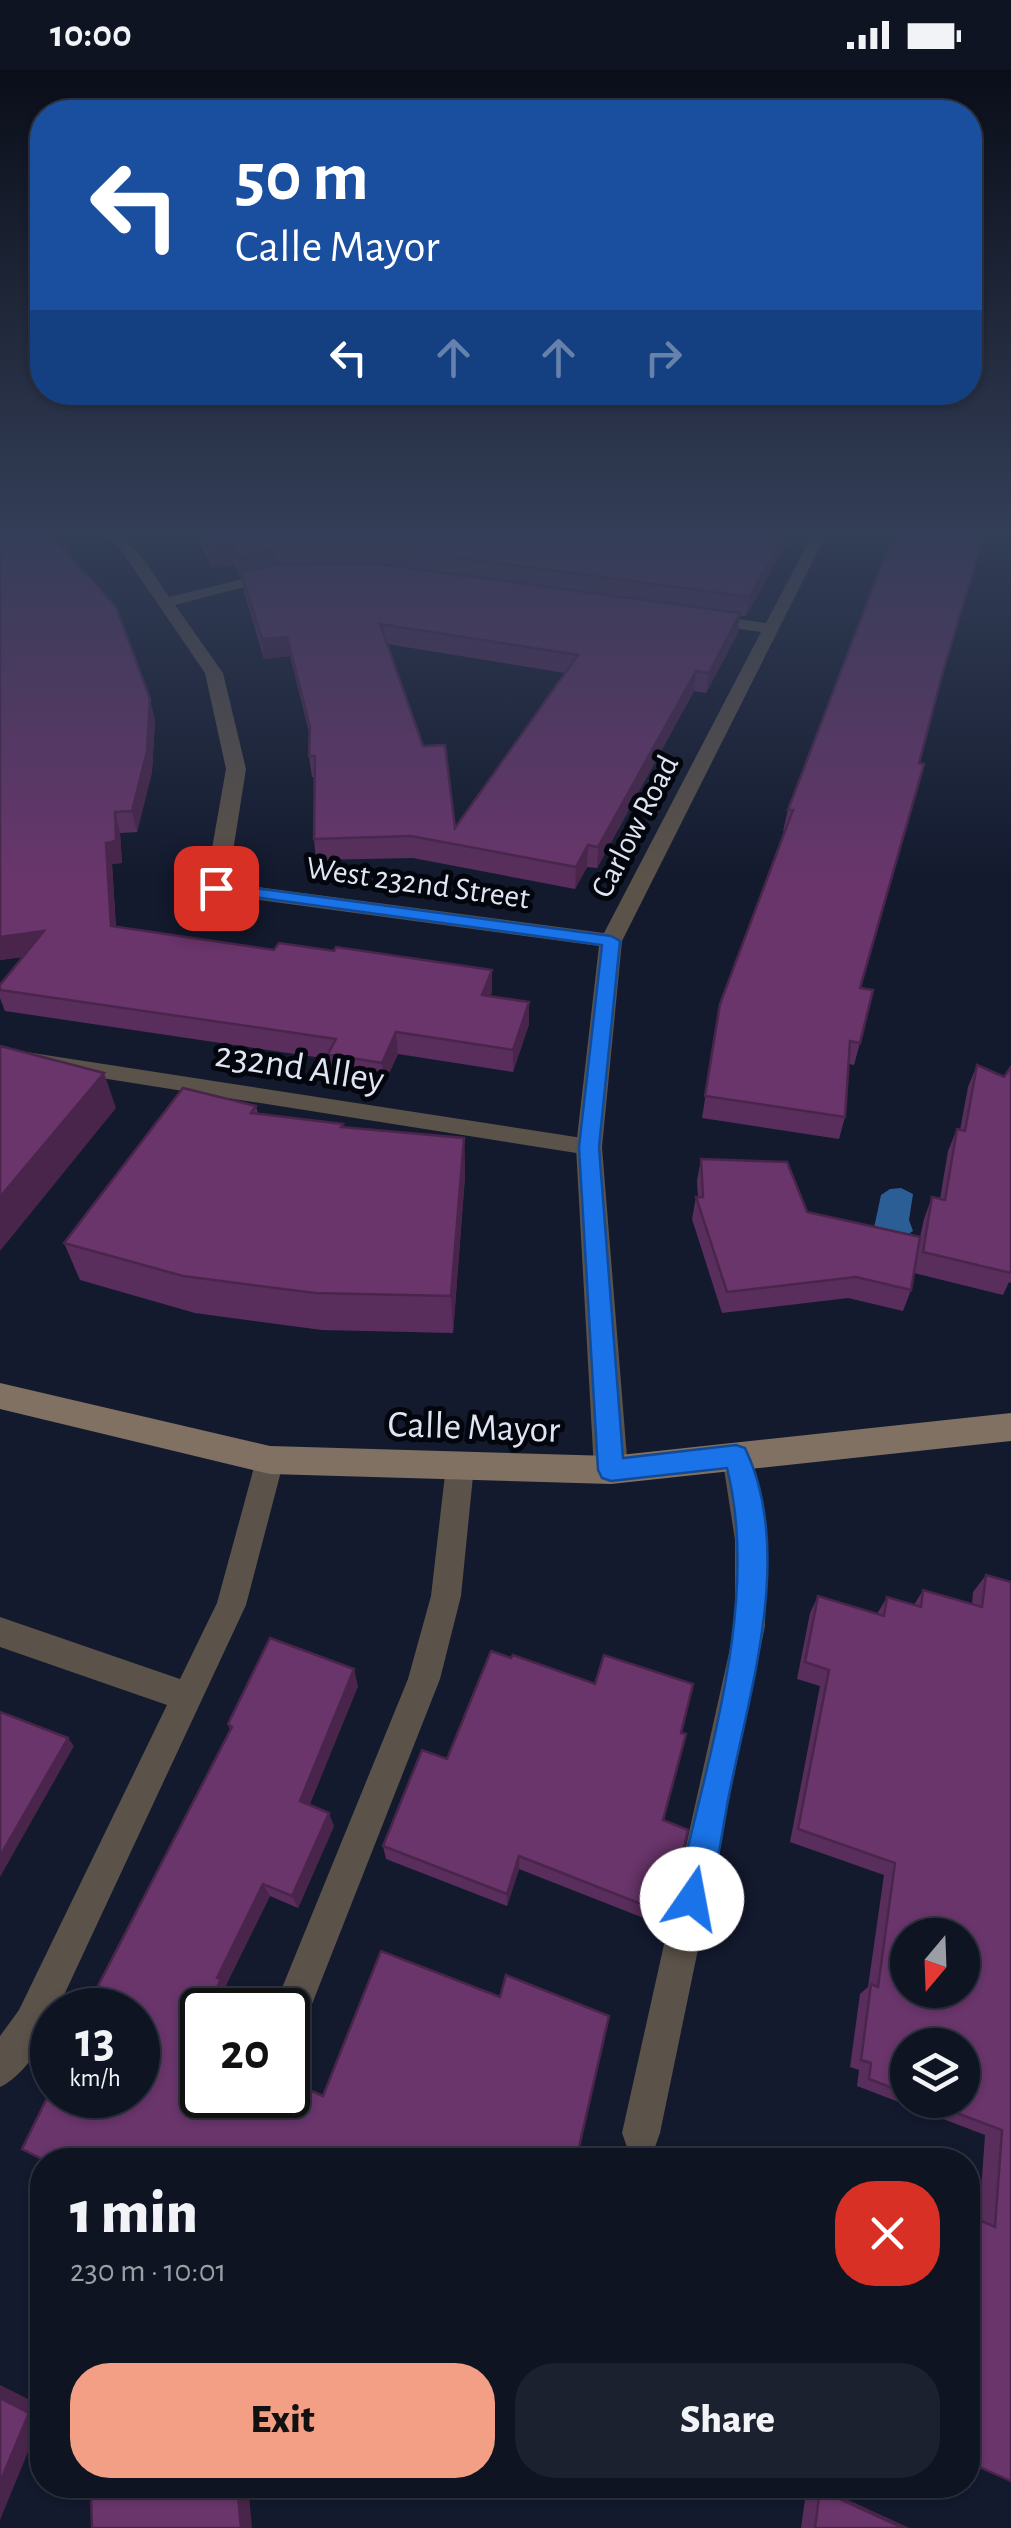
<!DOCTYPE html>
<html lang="en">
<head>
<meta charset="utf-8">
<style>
  :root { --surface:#0e1422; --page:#1c212f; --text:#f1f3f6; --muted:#9b9ea5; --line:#2e3340; --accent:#f39f85 }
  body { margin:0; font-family:"Alegreya Sans",sans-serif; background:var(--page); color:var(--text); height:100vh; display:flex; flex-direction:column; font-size:38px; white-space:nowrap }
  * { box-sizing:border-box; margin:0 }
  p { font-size:32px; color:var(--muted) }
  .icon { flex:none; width:55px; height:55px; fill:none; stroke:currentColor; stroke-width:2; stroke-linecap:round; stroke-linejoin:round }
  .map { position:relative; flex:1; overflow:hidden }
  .details { position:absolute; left:30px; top:2078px; width:950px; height:350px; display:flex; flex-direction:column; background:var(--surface); border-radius:40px; box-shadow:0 2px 8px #0004,0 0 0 2px var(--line) }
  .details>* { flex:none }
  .hud { position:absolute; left:30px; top:30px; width:952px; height:305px; border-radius:40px; box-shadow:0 2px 8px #0004,0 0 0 2px var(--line); background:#1a4fa0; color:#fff; overflow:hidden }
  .needle { width:65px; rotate:199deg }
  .buttons { position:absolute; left:890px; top:1848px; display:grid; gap:20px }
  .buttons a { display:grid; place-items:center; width:90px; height:90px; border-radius:50%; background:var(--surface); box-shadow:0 2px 8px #0004,0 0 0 2px var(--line); font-size:50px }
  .speed { position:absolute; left:30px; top:1918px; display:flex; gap:20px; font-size:50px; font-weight:700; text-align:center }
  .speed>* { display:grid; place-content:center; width:130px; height:130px; border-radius:50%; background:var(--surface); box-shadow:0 2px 8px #0004,0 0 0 2px var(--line); line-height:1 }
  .speed small { font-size:25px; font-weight:400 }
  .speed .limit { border:5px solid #111; border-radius:15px; background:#fff; color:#111 }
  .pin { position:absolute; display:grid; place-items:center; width:85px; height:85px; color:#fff; margin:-42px; border-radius:20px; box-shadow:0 5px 15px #0006 }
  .me { position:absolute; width:110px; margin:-55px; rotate:12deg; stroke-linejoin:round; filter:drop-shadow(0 0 8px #0008) }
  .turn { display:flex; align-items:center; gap:35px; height:210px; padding:0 40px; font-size:45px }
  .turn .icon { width:130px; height:130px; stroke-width:2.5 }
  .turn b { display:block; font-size:70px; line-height:85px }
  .lanes { display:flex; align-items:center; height:95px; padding:0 40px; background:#0003; justify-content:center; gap:50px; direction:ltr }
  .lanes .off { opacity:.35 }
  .round { display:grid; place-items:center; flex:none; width:105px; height:105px; border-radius:40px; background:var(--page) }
  .headline { display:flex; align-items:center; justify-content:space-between; height:170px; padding:0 40px }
  h1 { font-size:60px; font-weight:800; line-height:75px }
  .button { display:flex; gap:20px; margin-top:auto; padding:20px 40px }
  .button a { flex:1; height:115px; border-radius:40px; background:var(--accent); color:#111; font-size:40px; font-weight:800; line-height:115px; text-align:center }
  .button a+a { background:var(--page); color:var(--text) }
  .status { display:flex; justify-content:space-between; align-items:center; height:70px; padding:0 50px; background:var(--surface); direction:ltr }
  .status svg { height:28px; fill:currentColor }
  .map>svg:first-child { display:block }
  .water { fill:#2c5e96 }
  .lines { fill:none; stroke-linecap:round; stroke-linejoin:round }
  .lane { fill:#5b5249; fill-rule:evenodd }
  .street { fill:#5b5249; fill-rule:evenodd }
  .secondary { fill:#807163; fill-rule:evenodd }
  .wall { fill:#5a2e5c; fill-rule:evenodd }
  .shaded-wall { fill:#4a254b }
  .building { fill:#69356b; stroke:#4a254b; stroke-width:2.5; fill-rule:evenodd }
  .route { fill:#1a73e8; stroke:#114b97; stroke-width:2.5 }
  .labels { text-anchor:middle; stroke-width:10; stroke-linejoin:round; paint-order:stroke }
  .far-street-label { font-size:32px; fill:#e0e5f4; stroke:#04060e }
  .street-label { font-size:38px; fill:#e0e5f4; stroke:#04060e }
</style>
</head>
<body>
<div class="status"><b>10:00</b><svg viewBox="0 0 49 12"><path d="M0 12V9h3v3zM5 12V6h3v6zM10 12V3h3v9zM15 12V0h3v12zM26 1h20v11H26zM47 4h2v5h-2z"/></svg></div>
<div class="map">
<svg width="1011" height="2458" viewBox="0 0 1011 2458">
  <rect width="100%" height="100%" fill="#131a2e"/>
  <!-- water -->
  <polygon class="water" points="901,1118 913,1124 909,1150 913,1161 897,1172 874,1158 881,1125 890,1119"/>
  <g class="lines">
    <!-- lane -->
    <g class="lane">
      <polygon points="0,978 589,1069 600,1077 589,1085 0,992"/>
      <path d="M 736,1374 L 746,1378 C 771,1429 766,1500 765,1556 L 660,2063 L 655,2077 L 641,2082 L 627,2077 L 622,2063 L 735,1556 L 735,1470 L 722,1386 L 726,1378 Z"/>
      <path d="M 270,1378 L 280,1382 L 284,1390 L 246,1535 L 57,1940 L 52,1940 C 52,1966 23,2007 0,2017 L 0,1966 L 19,1940 L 167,1635 L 0,1577 L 0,1547 L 180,1609 L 217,1533 L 256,1390 L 260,1382 Z"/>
      <polygon points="460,1384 470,1388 474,1396 461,1526 440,1609 301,1962 288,1968 288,1940 273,1940 408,1609 431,1526 446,1396 450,1388"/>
    </g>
    <!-- street -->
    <path class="street" d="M 99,465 C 135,463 150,500 169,527 L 281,500 L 289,505 L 175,535 L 223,603 L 246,699 L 228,813 L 604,863 L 761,562 L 699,553 L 691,548 L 699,543 L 766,553 L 812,465 L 826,465 L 622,871 L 602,1077 L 628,1400 L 623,1410 L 611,1414 L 599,1410 L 594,1400 L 576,1077 L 599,876 L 208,823 L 205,818 L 226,699 L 205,603 L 119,477 Z"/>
    <!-- secondary -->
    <polygon class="secondary" points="0,1313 270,1376 611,1386 1011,1343 1011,1371 611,1414 270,1404 0,1339"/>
  </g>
  <!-- wall -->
  <g class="wall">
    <polygon points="0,465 79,465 66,468 71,488 155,650 152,702 137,762 120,763 122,793 112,794 116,857 274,880 334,881 492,900 492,922 490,926 529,954 513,1002 398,984 384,1014 331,1005 329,989 5,941 0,928 0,915 23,887 0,890"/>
    <path d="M 194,465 L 791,465 L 746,546 L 740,546 L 738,563 L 706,623 L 694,621 L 597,798 L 587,797 L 575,819 L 413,788 L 316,790 L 314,769 L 314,707 L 312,707 L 309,686 L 310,666 L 290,586 L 264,589 L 244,522 L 241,505 L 239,506 L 235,495 L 213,498 ZM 387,574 L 565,603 L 455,758 L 423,676 Z"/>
    <polygon points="939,618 860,918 860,973 854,995 849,994 845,1047 839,1069 702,1048 720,934 785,761 783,761 788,740"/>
    <polygon points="977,995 1004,1007 1011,997 1011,1213 1009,1212 1003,1225 914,1203 911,1220 903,1241 848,1228 722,1243 692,1149 696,1127 698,1127 697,1111 701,1089 807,1142 920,1167 924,1149 932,1127 940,1129 948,1081 957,1059 960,1060 968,1017"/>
    <polygon points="256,1036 258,1044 343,1054 343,1058 464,1068 465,1106 453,1263 322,1260 195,1243 80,1210 64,1173"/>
    <path d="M 986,1505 L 1011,1512 L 1011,2412 L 968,2392 L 968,2145 L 979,2150 L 985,2065 L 857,2016 L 859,2000 L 850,1997 L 860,1924 L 868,1917 L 884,1805 L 790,1772 L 820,1616 L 797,1609 L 810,1543 L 818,1526 L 877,1544 L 887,1527 L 914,1535 L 923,1520 L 972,1534 L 973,1522 ZM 908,1975 L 962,2030 L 908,2030 Z"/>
    <polygon points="358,1616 309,1735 334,1756 298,1838 270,1826 226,1915 230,1918 220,1940 202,1940 202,1979 195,1997 275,2031 323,2026 576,2090 44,2090 101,1919 98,1916 230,1659 228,1654"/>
    <polygon points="681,1663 663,1750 669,1845 664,1856 519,1799 507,1836 386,1789 383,1776 447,1689"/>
    <polygon points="807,2415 815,2415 909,2458 801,2458"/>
  </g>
  <!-- shaded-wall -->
  <g class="shaded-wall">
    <polygon points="784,465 791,465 746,546 749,527"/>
    <polygon points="67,470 71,488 57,472"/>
    <polygon points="232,476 235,495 213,498 210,479"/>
    <polygon points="274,478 277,496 239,506 236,487"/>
    <polygon points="740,543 738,563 706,623 709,603"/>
    <polygon points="287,567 290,586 264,589 262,569"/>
    <polygon points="696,601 694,621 597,798 598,777"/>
    <polygon points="150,629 155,650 152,702 137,762 132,741"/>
    <polygon points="115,742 120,763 122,793 112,794 117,878 111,856 106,773"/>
    <polygon points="588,775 587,797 575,819 576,797"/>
    <polygon points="44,861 52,883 0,890 0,867"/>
    <polygon points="492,900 492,922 482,947 482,925"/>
    <polygon points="529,932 529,954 513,1002 513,980"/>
    <polygon points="396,962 398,984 384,1014 382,993"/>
    <polygon points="104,1003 116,1038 0,1181 0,1127"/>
    <polygon points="464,1068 465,1106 453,1263 451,1226"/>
    <polygon points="354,1599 358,1616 306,1744 300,1731"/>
    <polygon points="68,1668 74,1676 0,1807 0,1786"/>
    <polygon points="329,1743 334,1756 298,1838 292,1826"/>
    <polygon points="519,1786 519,1799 507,1836 507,1824"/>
    <polygon points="263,1814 270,1826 226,1915 230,1918 220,1940 207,1940 217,1908"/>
    <polygon points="202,1950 202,1979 194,1999 184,1992"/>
    <polygon points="0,2315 42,2336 42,2348 0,2450"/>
    <polygon points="237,2415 248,2415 252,2458 241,2458"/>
    <polygon points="812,2415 815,2415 909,2458 903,2458 820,2420"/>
  </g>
  <!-- building -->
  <g class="building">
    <polygon points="0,465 64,465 67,470 57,472 116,537 150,629 147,681 132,741 115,742 116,771 106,773 111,856 274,880 279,873 334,881 336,877 492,900 482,925 529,932 513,980 396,962 382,993 328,984 336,969 0,920 0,915 44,861 0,867"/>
    <polygon points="202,465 784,465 749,527 380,477 274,478 236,487 232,476 210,479"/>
    <polygon points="893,465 984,465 942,605 919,693 924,694 860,918 873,920 860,973 850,971 845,1047 705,1026 720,934 793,740 788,740"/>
    <path d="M 379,494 L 740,543 L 709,603 L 696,601 L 598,777 L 588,775 L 576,797 L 411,766 L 314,769 L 315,686 L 309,686 L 310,657 L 287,567 L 262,569 L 241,503 L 275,495 ZM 380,554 L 578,585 L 455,758 L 445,675 L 423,676 Z"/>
    <polygon points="0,976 104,1003 0,1127"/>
    <polygon points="977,995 1004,1007 1011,997 1011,1203 923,1182 932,1127 945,1130 957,1059 965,1061"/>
    <polygon points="183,1018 256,1036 251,1043 343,1054 341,1057 464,1068 451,1226 315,1223 183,1206 64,1173"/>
    <polygon points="701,1089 787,1092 807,1142 920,1167 911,1220 856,1207 727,1222 696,1127 703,1127"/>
    <path d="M 986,1505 L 1011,1512 L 1011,2411 L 968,2392 L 968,2145 L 995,2157 L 1002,2060 L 922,2030 L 962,2030 L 962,1975 L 908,1975 L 908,2024 L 869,2009 L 871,1993 L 861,1990 L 871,1914 L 878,1917 L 895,1793 L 798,1759 L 829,1600 L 805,1592 L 818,1526 L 884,1546 L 887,1527 L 921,1537 L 923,1520 L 982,1537 ZM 908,1865 L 962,1865 L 962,1920 L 908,1920 Z"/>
    <polygon points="270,1568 354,1599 300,1731 329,1743 292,1826 263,1814 217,1908 221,1909 207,1940 202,1940 202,1950 184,1992 202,2000 202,2025 261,2025 275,2031 277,2025 288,2025 288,2011 323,2026 381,1881 500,1927 506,1905 609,1946 576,2090 44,2090 22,2079 52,2018 52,2025 138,2025 138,1940 91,1940 102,1918 98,1916 232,1657 228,1654"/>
    <polygon points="491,1581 511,1588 513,1585 595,1614 604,1585 693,1614 681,1663 686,1664 663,1750 688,1760 669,1845 519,1786 507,1824 383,1776 422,1680 447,1689"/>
    <polygon points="0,1642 68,1668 0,1786"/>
    <polygon points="0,2328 29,2343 0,2412"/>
    <polygon points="113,2415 237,2415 241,2458 92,2458 91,2422"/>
    <polygon points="820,2420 903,2458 815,2458"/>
  </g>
  <!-- sky -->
  <linearGradient id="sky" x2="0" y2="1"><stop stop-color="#0a0e19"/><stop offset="0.57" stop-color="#333e57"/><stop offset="1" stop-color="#333e57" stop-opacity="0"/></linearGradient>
  <rect width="1011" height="809" fill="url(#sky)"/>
  <!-- route -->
  <path class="route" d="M 216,813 L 611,866 L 620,871 L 599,1077 L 623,1388 L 736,1375 L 745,1378 C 794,1479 751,1617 730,1720 C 722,1759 718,1803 703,1840 L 692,1845 L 680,1840 L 676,1829 C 705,1694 761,1534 727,1398 L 611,1411 L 602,1408 L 598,1400 L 579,1077 L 602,875 L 210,821 L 208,818 Z"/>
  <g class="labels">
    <!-- far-street labels -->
    <g class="far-street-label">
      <text transform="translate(634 756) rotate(-63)" y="11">Carlow Road</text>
      <text transform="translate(418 812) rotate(8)" y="11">West 232nd Street</text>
    </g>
    <!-- street labels -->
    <g class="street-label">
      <text transform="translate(300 996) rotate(9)" y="13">232nd Alley</text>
      <text transform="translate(474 1356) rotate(2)" y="13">Calle Mayor</text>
    </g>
  </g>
</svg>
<div class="buttons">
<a><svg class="needle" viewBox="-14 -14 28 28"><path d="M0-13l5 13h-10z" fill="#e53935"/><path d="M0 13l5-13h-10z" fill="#9b9ea5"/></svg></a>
<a><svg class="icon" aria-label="layers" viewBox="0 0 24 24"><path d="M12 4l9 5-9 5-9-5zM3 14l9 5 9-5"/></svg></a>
</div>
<div class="speed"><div>13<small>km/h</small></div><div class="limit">20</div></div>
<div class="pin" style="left:216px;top:818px;background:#d93025"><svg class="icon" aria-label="arrive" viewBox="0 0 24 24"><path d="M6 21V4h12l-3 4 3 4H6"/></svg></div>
<svg class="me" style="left:692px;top:1829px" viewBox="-20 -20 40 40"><circle r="19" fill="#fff"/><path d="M0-13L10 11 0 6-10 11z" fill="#1a73e8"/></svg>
<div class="hud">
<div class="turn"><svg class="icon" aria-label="left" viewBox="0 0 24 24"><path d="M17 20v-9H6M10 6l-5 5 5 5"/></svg><div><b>50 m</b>Calle Mayor</div></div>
<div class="lanes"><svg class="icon" aria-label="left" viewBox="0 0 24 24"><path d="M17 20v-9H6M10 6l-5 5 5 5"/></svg><svg class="icon off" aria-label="ahead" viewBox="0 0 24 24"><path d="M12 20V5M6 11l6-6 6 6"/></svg><svg class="icon off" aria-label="ahead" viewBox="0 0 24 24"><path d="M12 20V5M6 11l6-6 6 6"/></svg><svg class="icon off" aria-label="right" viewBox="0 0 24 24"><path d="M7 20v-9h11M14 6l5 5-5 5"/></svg></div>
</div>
<section class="details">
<div class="headline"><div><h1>1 min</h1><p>230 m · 10:01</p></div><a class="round" style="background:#d93025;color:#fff"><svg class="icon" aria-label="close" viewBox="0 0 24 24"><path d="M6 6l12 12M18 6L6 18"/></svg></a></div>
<div class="button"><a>Exit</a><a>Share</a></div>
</section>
</div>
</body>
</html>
